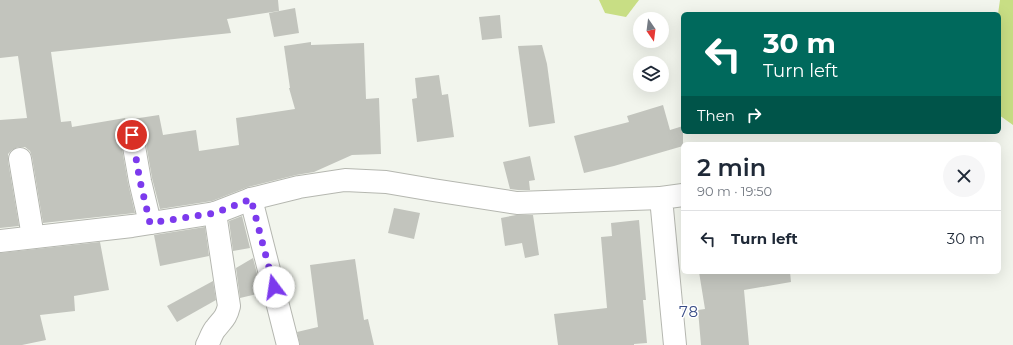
<!DOCTYPE html>
<html lang="en">
<head>
<meta charset="utf-8">
<style>
  :root { --surface:#fff; --page:#f6f6f7; --text:#1f2937; --muted:#747a83; --line:#e0e1e3 }
  body { margin:0; font-family:Montserrat,sans-serif; background:var(--page); color:var(--text); height:100vh; display:flex; flex-direction:column; font-size:15px; white-space:nowrap }
  * { box-sizing:border-box; margin:0 }
  p { font-size:13px; color:var(--muted) }
  .icon { flex:none; width:22px; height:22px; fill:none; stroke:currentColor; stroke-width:2; stroke-linecap:round; stroke-linejoin:round }
  .map { position:relative; flex:1; overflow:hidden }
  .details { position:absolute; left:681px; top:142px; width:320px; height:132px; display:flex; flex-direction:column; background:var(--surface); border-radius:6px; box-shadow:0 4px 16px #0002 }
  .details>* { flex:none }
  .top-card { position:absolute; left:681px; top:12px; width:320px; height:122px; border-radius:6px; box-shadow:0 4px 16px #0002; background:#00695c; color:#fff; overflow:hidden }
  .needle { width:26px; rotate:166deg }
  .buttons { position:absolute; left:633px; top:12px; display:grid; gap:8px }
  .buttons a { display:grid; place-items:center; width:36px; height:36px; border-radius:50%; background:var(--surface); box-shadow:0 4px 16px #0002; font-size:20px }
  .pin { position:absolute; display:grid; place-items:center; width:34px; height:34px; color:#fff; margin:-17px; border:2px solid #fff; border-radius:50%; box-shadow:0 1px 4px #0007 }
  .me { position:absolute; width:44px; margin:-22px; rotate:346deg; stroke-linejoin:round; filter:drop-shadow(0 0 3px #0008) }
  .turn { display:flex; align-items:center; gap:14px; height:84px; padding:0 16px; font-size:18px }
  .turn .icon { width:52px; height:52px; stroke-width:2.5 }
  .turn b { display:block; font-size:28px; line-height:34px }
  .then { display:flex; align-items:center; height:38px; padding:0 16px; background:#0003; gap:8px; font-size:15px }
  .round { display:grid; place-items:center; flex:none; width:42px; height:42px; border-radius:21px; background:var(--page) }
  .headline { display:flex; align-items:center; justify-content:space-between; height:68px; padding:0 16px }
  h1 { font-size:24px; font-weight:600; line-height:30px }
  ul { padding:0; list-style:none }
  li { display:flex; align-items:center; gap:12px; height:56px; padding:0 16px; border-top:1px solid var(--line) }
  li div { flex:1 }
  li b { display:block; font-size:15px }
  li em { font-style:normal }
  .map>svg:first-child { display:block }
  .green { fill:#c8de84 }
  .building { fill:#c2c4bd }
  .lines { fill:none; stroke-linecap:round; stroke-linejoin:round }
  .minor-casing { stroke:#b5b7b0; stroke-width:24 }
  .minor { stroke:#fff; stroke-width:22 }
  .route { stroke:#7c3aed; stroke-width:7; stroke-dasharray:0 12.6 }
  .labels { text-anchor:middle; stroke-width:3; stroke-linejoin:round; paint-order:stroke }
  .quarter-label { font-size:15px; letter-spacing:1px; fill:#384c86; stroke:#fff }
</style>
</head>
<body>
<div class="map">
<svg width="1013" height="345" viewBox="0 0 1013 345">
  <rect width="100%" height="100%" fill="#f2f5ed"/>
  <!-- green -->
  <g class="green">
    <polygon points="599,0 639,0 626,17 605,13"/>
    <polygon points="1000,0 1013,0 1013,125 999,115 999,14 998,14"/>
  </g>
  <!-- building -->
  <g class="building">
    <polygon points="0,0 278,0 279,11 227,19 231,33 51,52 61,122 71,121 72,127 125,118 126,120 159,115 163,135 196,130 199,151 239,145 236,118 295,109 289,88 290,88 284,46 311,42 311,45 364,43 366,99 379,98 381,154 352,155 314,172 296,175 248,187 212,201 160,209 152,178 144,132 141,127 137,123 129,123 124,126 120,130 120,137 128,183 135,213 43,223 32,157 30,151 25,147 18,147 12,150 8,154 8,161 19,226 0,228 0,120 27,118 18,56 0,58"/>
    <polygon points="295,8 299,33 274,37 269,13"/>
    <polygon points="500,15 502,38 482,40 479,17"/>
    <polygon points="542,45 547,64 555,123 529,127 518,46"/>
    <polygon points="439,75 442,95 448,94 454,137 417,142 412,99 417,98 415,78"/>
    <polygon points="663,105 670,130 683,126 683,146 614,166 584,173 574,136 629,122 627,116"/>
    <polygon points="530,156 535,180 529,181 530,190 518,190 510,189 503,162"/>
    <polygon points="394,208 420,213 414,239 388,233"/>
    <polygon points="516,215 533,215 539,255 525,258 522,243 505,246 501,218"/>
    <polygon points="242,216 250,248 233,251 229,221"/>
    <polygon points="639,220 646,300 643,300 647,343 634,344 634,345 558,345 554,314 607,308 601,237 612,236 611,223"/>
    <polygon points="205,227 209,256 160,266 154,235"/>
    <polygon points="100,242 109,290 74,296 75,311 40,315 46,340 22,345 0,345 0,253"/>
    <polygon points="253,258 262,293 240,298 236,268"/>
    <polygon points="355,259 364,320 368,319 374,345 300,345 297,332 318,327 310,265"/>
    <polygon points="699,272 790,272 791,282 744,290 749,345 701,345 698,310 705,309"/>
    <polygon points="213,281 216,300 177,322 167,306"/>
  </g>
  <g class="lines">
    <defs>
      <g id="minor">
        <polyline points="132,135 140,181 150,223"/>
        <polyline points="20,159 33,237"/>
        <polyline points="251,199 288,345"/>
        <polyline points="0,241 132,226 215,213 251,199 299,187 345,180 386,182 433,190 517,203 661,198"/>
        <path d="M 207,345 C 210,340 212,332 216,328 C 223,319 226,318 229,306 L 215,213"/>
        <polyline points="675,345 661,198 683,195"/>
      </g>
    </defs>
    <!-- minor casing -->
    <use href="#minor" class="minor-casing"/>
    <!-- minor -->
    <use href="#minor" class="minor"/>
  </g>
  <g class="lines">
    <!-- route -->
    <polyline class="route" points="132,135 140,181 150,223 215,213 251,199 274,287"/>
  </g>
  <g class="labels">
    <!-- quarter labels -->
    <g class="quarter-label">
      <text x="689" y="317">78</text>
    </g>
  </g>
</svg>
<div class="buttons">
<a><svg class="needle" viewBox="-14 -14 28 28"><path d="M0-13l5 13h-10z" fill="#e53935"/><path d="M0 13l5-13h-10z" fill="#747a83"/></svg></a>
<a><svg class="icon" aria-label="layers" viewBox="0 0 24 24"><path d="M12 4l9 5-9 5-9-5zM3 14l9 5 9-5"/></svg></a>
</div>
<div class="pin" style="left:132px;top:135px;background:#d93025"><svg class="icon" aria-label="arrive" viewBox="0 0 24 24"><path d="M6 21V4h12l-3 4 3 4H6"/></svg></div>
<svg class="me" style="left:274px;top:287px" viewBox="-20 -20 40 40"><circle r="19" fill="#fff"/><path d="M0-13L10 11 0 6-10 11z" fill="#7c3aed"/></svg>
<div class="top-card">
<div class="turn"><svg class="icon" aria-label="left" viewBox="0 0 24 24"><path d="M17 20v-9H6M10 6l-5 5 5 5"/></svg><div><b>30 m</b>Turn left</div></div>
<div class="then">Then<svg class="icon" aria-label="right" viewBox="0 0 24 24"><path d="M7 20v-9h11M14 6l5 5-5 5"/></svg></div>
</div>
<section class="details">
<div class="headline"><div><h1>2 min</h1><p>90 m · 19:50</p></div><a class="round"><svg class="icon" aria-label="close" viewBox="0 0 24 24"><path d="M6 6l12 12M18 6L6 18"/></svg></a></div>
<ul>
<li><svg class="icon" aria-label="left" viewBox="0 0 24 24"><path d="M17 20v-9H6M10 6l-5 5 5 5"/></svg><div><b>Turn left</b></div><em>30 m</em></li>
</ul>
</section>
</div>
</body>
</html>
